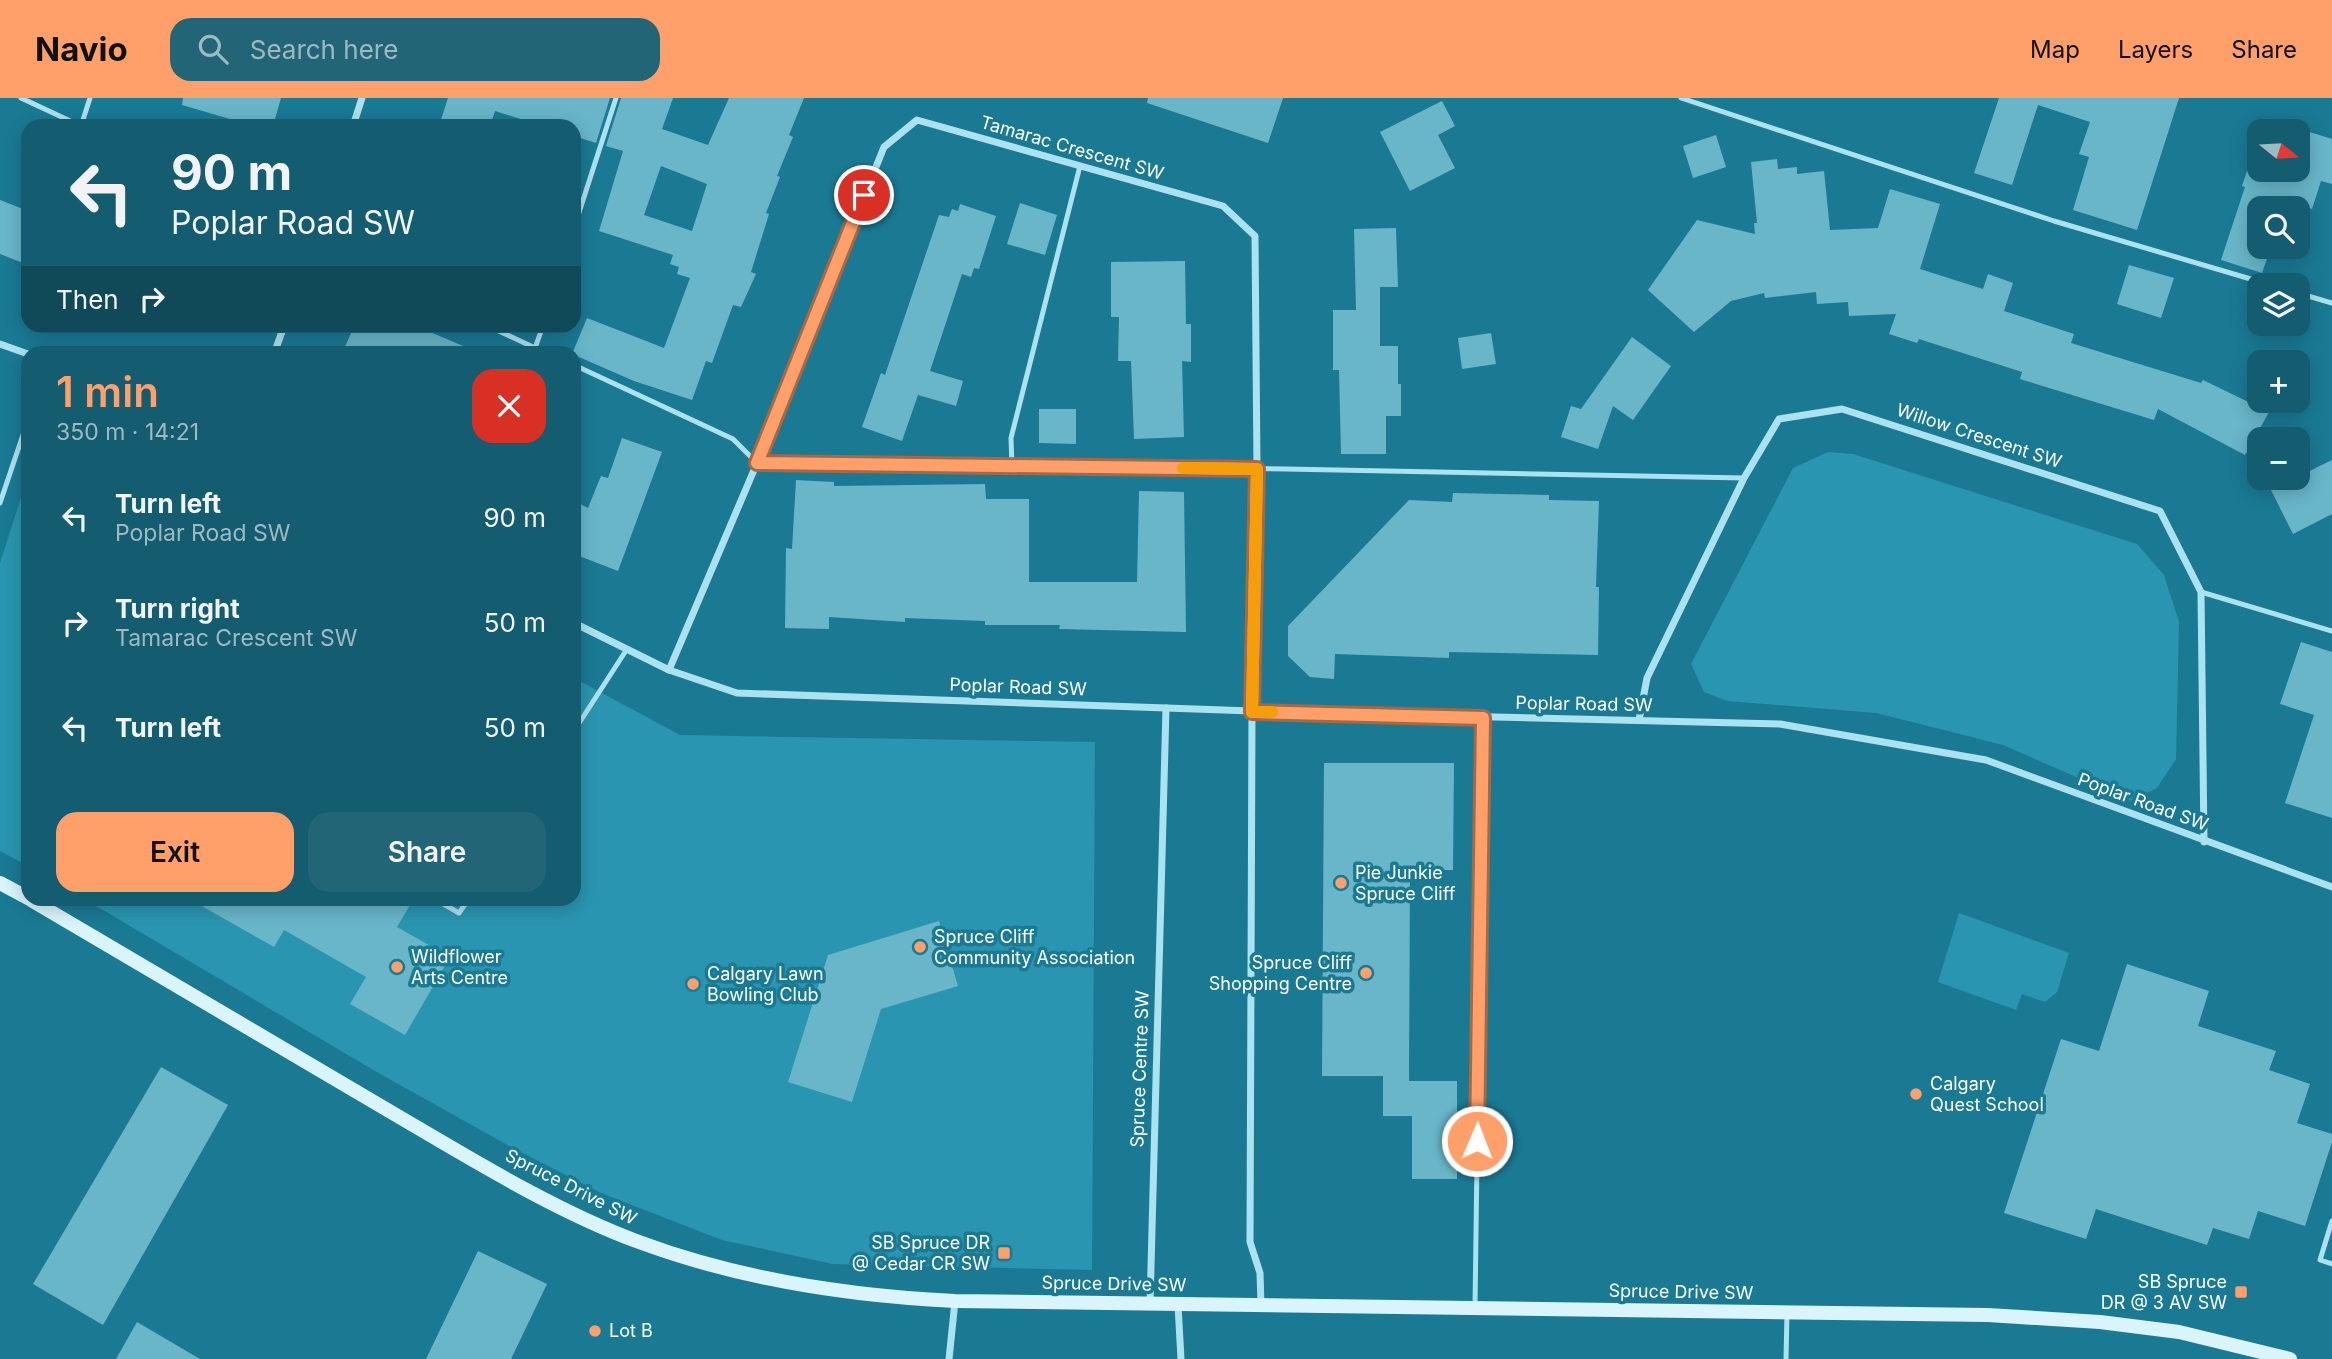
<!DOCTYPE html>
<html lang="en">
<head>
<meta charset="utf-8">
<style>
  :root { --surface:#145c6f; --page:#216577; --text:#f1f3f6; --muted:#9dbac3; --accent:#ffa06a }
  body { margin:0; font-family:Inter,sans-serif; background:var(--page); color:var(--text); height:100vh; display:flex; flex-direction:column; font-size:26px; white-space:nowrap }
  * { box-sizing:border-box; margin:0 }
  p { font-size:23px; color:var(--muted) }
  .icon { flex:none; width:38px; height:38px; fill:none; stroke:currentColor; stroke-width:2; stroke-linecap:round; stroke-linejoin:round }
  .map { position:relative; flex:1; overflow:hidden }
  .drawer { position:absolute; left:21px; top:248px; width:560px; height:560px; display:flex; flex-direction:column; background:var(--surface); border-radius:21px; box-shadow:0 4px 18px #0003 }
  .drawer>* { flex:none }
  .banner { position:absolute; left:21px; top:21px; width:560px; height:214px; border-radius:21px; box-shadow:0 4px 18px #0003; background:#145c6f; color:var(--text); overflow:hidden }
  .needle { width:46px; rotate:108deg }
  .tools { position:absolute; left:2247px; top:21px; display:grid; gap:14px }
  .tools a { display:grid; place-items:center; width:63px; height:63px; border-radius:14px; background:var(--surface); box-shadow:0 4px 18px #0003; font-size:35px }
  .pin { position:absolute; display:grid; place-items:center; width:60px; height:60px; color:#fff; margin:-30px; border:4px solid #fff; border-radius:50%; box-shadow:0 2px 7px #0007 }
  .me { position:absolute; width:77px; margin:-38px; rotate:1deg; stroke-linejoin:round; filter:drop-shadow(0 0 5px #0008) }
  .turn { display:flex; align-items:center; gap:24px; height:147px; padding:0 35px; font-size:32px }
  .turn .icon { width:91px; height:91px; stroke-width:2.5 }
  .turn b { display:block; font-size:49px; line-height:60px }
  .then { display:flex; align-items:center; height:66px; padding:0 35px; background:#0003; gap:14px; font-size:26px }
  .round { display:grid; place-items:center; flex:none; width:74px; height:74px; border-radius:21px; background:var(--page) }
  .head { display:flex; align-items:center; justify-content:space-between; height:119px; padding:0 35px }
  h1 { font-size:42px; font-weight:600; line-height:52px; color:var(--accent) }
  .button { display:flex; gap:14px; margin-top:auto; padding:14px 35px }
  .button a { flex:1; height:80px; border-radius:21px; background:var(--accent); color:#111; font-size:28px; font-weight:600; line-height:80px; text-align:center }
  .button a+a { background:var(--page); color:var(--text) }
  ul { padding:0; list-style:none }
  li { display:flex; align-items:center; gap:21px; height:105px; padding:0 35px }
  li div { flex:1 }
  li b { display:block; font-size:26px }
  li em { font-style:normal }
  header { display:flex; align-items:center; gap:42px; box-sizing:border-box; height:98px; padding:0 35px; background:var(--accent); color:#111 }
  header strong { font-size:33px }
  nav { display:flex; gap:38px; margin-inline-start:auto; font-size:24px }
  .search { width:490px; height:63px; background:var(--page); display:flex; align-items:center; gap:18px; box-sizing:border-box; padding:0 24px; border-radius:21px; color:var(--muted); font-size:26px }
  .map>svg:first-child { display:block }
  .green { fill:#2a95b0 }
  .building { fill:#69b6c9; fill-rule:evenodd }
  .lines { fill:none; stroke-linecap:round; stroke-linejoin:round }
  .lane { stroke:#ace2ef; stroke-width:5 }
  .street { stroke:#ace2ef; stroke-width:7 }
  .secondary { stroke:#d9f4fb; stroke-width:14 }
  .route-casing { stroke:#a66845; stroke-width:18 }
  .route { stroke:#ffa06a; stroke-width:12 }
  .slow { stroke:#f59e0b; stroke-width:12 }
  .poi-dot { fill:#ffa06a; stroke:#1a7a94; stroke-width:2.5 }
  .labels { text-anchor:middle; stroke-width:7; stroke-linejoin:round; paint-order:stroke }
  .street-label { font-size:18px; fill:#fff; stroke:#1a7a94 }
  .poi-label { font-size:18px; fill:#fff; stroke:#1a7a94; text-anchor:start }
</style>
</head>
<body>
<header>
<strong>Navio</strong>
<div class="search"><svg class="icon" aria-label="search" viewBox="0 0 24 24"><circle cx="10" cy="10" r="6"/><path d="M15 15l6 6"/></svg>Search here</div>
<nav><a>Map</a><a>Layers</a><a>Share</a></nav>
</header>
<div class="map">
<svg width="2332" height="1261" viewBox="0 0 2332 1261">
  <rect width="100%" height="100%" fill="#1a7a94"/>
  <!-- green -->
  <g class="green">
    <polygon points="1828,354 1853,356 2137,446 2164,477 2179,524 2176,661 2157,690 2131,703 2003,647 1876,615 1727,603 1704,594 1691,566 1793,370"/>
    <polygon points="28,378 28,768 0,753 0,465"/>
    <polygon points="574,580 680,637 1095,644 1092,1172 833,1166 722,1142 601,1095 511,1049 375,973 86,802 574,802"/>
    <polygon points="1959,815 2069,855 2057,894 2045,904 2022,896 2016,912 1938,884"/>
  </g>
  <!-- building -->
  <g class="building">
    <polygon points="183,0 281,0 273,28 254,28 182,7"/>
    <polygon points="448,0 610,0 596,45 574,38 574,28 543,28 495,13 490,28 439,28"/>
    <path d="M 621,0 L 673,0 L 662,31 L 708,47 L 729,0 L 804,0 L 789,37 L 793,39 L 777,78 L 780,79 L 766,115 L 769,116 L 751,174 L 756,176 L 741,209 L 733,207 L 712,265 L 706,263 L 692,302 L 634,283 L 572,256 L 587,220 L 664,250 L 690,180 L 677,176 L 679,169 L 670,166 L 673,157 L 599,133 L 623,53 L 606,48 ZM 661,68 L 707,86 L 692,133 L 644,117 Z"/>
    <polygon points="1148,0 1283,0 1268,45 1147,5"/>
    <polygon points="1999,0 2179,0 2137,132 2073,112 2089,59 2079,56 2090,24 2038,7 2012,87 1974,75"/>
    <polygon points="1442,3 1455,28 1438,37 1455,70 1410,93 1380,34"/>
    <polygon points="2297,30 2332,41 2332,86 2321,83 2312,111 2286,102 2283,110 2259,110 2259,149 2271,149 2262,175 2221,162 2245,89 2242,88 2254,52 2259,53 2259,72 2298,72"/>
    <polygon points="1716,37 1726,69 1693,80 1683,48"/>
    <polygon points="1777,61 1778,71 1797,69 1797,76 1824,73 1830,132 1878,130 1890,91 1940,106 1920,171 1983,191 1988,176 2013,185 2004,213 2074,236 2071,245 2201,285 2203,282 2269,314 2245,357 2158,311 2154,322 2020,281 2022,274 1919,241 1917,245 1889,236 1896,216 1849,218 1848,204 1817,206 1816,194 1765,200 1764,195 1731,203 1694,234 1648,192 1697,122 1755,136 1754,125 1757,125 1751,64"/>
    <polygon points="0,102 28,113 28,167 0,156"/>
    <polygon points="1020,105 1057,117 1045,157 1007,146"/>
    <polygon points="960,106 996,118 979,171 974,170 971,179 962,176 930,273 963,283 956,308 918,297 902,343 862,329 881,275 885,277 939,117 949,119 952,111 958,113"/>
    <polygon points="1396,130 1398,189 1380,189 1380,248 1398,248 1398,286 1401,286 1401,318 1386,318 1386,356 1341,356 1339,272 1333,272 1333,212 1356,212 1354,131"/>
    <polygon points="1185,163 1186,226 1191,226 1191,264 1182,263 1184,339 1134,341 1131,263 1118,263 1119,219 1111,219 1111,164"/>
    <polygon points="2129,167 2174,180 2161,220 2117,206"/>
    <polygon points="354,228 416,228 482,256 342,256"/>
    <polygon points="1491,235 1496,266 1462,271 1458,240"/>
    <polygon points="1632,239 1671,268 1633,322 1613,308 1598,351 1561,339 1571,308 1581,311"/>
    <polygon points="1039,311 1076,311 1076,346 1039,345"/>
    <polygon points="622,340 662,354 618,473 574,456 574,403 588,410 601,378 608,380"/>
    <polygon points="2332,362 2332,416 2293,436 2271,392"/>
    <polygon points="796,382 834,384 834,388 985,386 986,401 1029,401 1029,484 1137,484 1139,393 1184,394 1186,534 1059,531 1060,527 985,527 985,523 905,520 905,524 829,519 829,531 785,530 786,450 792,451"/>
    <polygon points="1453,395 1549,397 1549,402 1599,403 1596,489 1599,489 1598,557 1449,554 1449,560 1335,556 1334,581 1310,579 1288,558 1288,528 1409,402 1452,404"/>
    <polygon points="2301,544 2332,554 2332,720 2285,705 2314,617 2280,606"/>
    <polygon points="1324,665 1454,665 1453,772 1410,772 1409,983 1457,983 1457,1081 1412,1081 1412,1018 1383,1018 1383,978 1322,978"/>
    <polygon points="191,802 413,802 397,829 450,859 405,937 350,906 366,879 284,832 274,849"/>
    <polygon points="939,823 958,888 881,911 852,1004 788,984 828,857"/>
    <polygon points="2127,866 2209,893 2198,928 2276,953 2269,972 2310,986 2297,1025 2332,1036 2332,1044 2305,1128 2258,1113 2249,1141 2213,1130 2207,1147 2096,1111 2086,1141 2004,1115 2061,941 2099,953"/>
    <polygon points="161,969 228,1007 103,1227 33,1186"/>
    <polygon points="478,1153 547,1186 511,1261 426,1261"/>
    <polygon points="137,1224 200,1261 116,1261"/>
  </g>
  <g class="lines">
    <!-- lane -->
    <g class="lane">
      <polyline points="21,0 81,28"/>
      <polyline points="1681,0 2054,123 2271,187"/>
      <polyline points="81,28 90,0"/>
      <polyline points="574,130 616,0"/>
      <polyline points="2298,195 2332,205"/>
      <polyline points="488,228 548,256"/>
      <polyline points="535,250 543,228"/>
      <polyline points="574,267 733,341 757,365 1286,371 1744,380"/>
      <polyline points="1012,368 1011,340 1080,68"/>
      <polyline points="0,405 28,322"/>
      <polyline points="2201,494 2332,533"/>
      <polyline points="574,633 627,551"/>
      <polyline points="442,802 440,804 459,815 468,802"/>
      <polyline points="2332,1123 2320,1162 2332,1166"/>
      <polyline points="1475,1209 1483,620"/>
      <polyline points="1786,1261 1787,1215"/>
    </g>
    <!-- street -->
    <g class="street">
      <polyline points="353,28 362,0"/>
      <polyline points="0,246 28,256"/>
      <polyline points="274,256 284,228"/>
      <polyline points="574,525 669,572 737,595 1252,613 1780,626 1986,662 2332,789"/>
      <polyline points="669,572 757,365 884,49 917,22 1223,108 1255,138 1257,371 1252,613 1250,1144 1260,1175 1261,1207"/>
      <polyline points="1639,622 1647,580 1744,380 1779,321 1842,311 2160,413 2201,494 2204,744"/>
      <polyline points="1150,1206 1166,610"/>
      <polyline points="1178,1207 1181,1261"/>
      <polyline points="949,1261 955,1203"/>
    </g>
    <!-- secondary -->
    <g class="secondary">
      <polyline points="0,785 28,800"/>
      <path d="M 31,802 C 153,873 274,946 396,1017 C 471,1061 557,1114 639,1144 C 739,1181 849,1198 955,1203 L 1988,1217 L 2100,1224 L 2179,1234 L 2290,1261"/>
    </g>
  </g>
  <g class="lines">
    <defs>
      <polyline id="route" points="864,97 757,365 1257,371 1252,614 1483,620 1477,1043"/>
    </defs>
    <!-- route casing -->
    <use href="#route" class="route-casing"/>
    <!-- route -->
    <use href="#route" class="route"/>
    <!-- slow -->
    <polyline class="slow" points="1183,370 1257,371 1252,614 1272,614"/>
  </g>
  <!-- markers -->
  <g class="poi-dot">
    <circle cx="1341" cy="785" r="7"/>
    <circle cx="920" cy="849" r="7"/>
    <circle cx="397" cy="869" r="7"/>
    <circle cx="1366" cy="875" r="7"/>
    <circle cx="693" cy="886" r="7"/>
    <circle cx="1916" cy="996" r="7"/>
    <rect x="997" y="1148" width="14" height="14" rx="3.5"/>
    <rect x="2234" y="1187" width="14" height="14" rx="3.5"/>
    <circle cx="595" cy="1233" r="7"/>
  </g>
  <g class="labels">
    <!-- street labels -->
    <g class="street-label">
      <text transform="translate(1072 50) rotate(16)" y="6">Tamarac Crescent SW</text>
      <text transform="translate(1979 338) rotate(18)" y="6">Willow Crescent SW</text>
      <text transform="translate(1018 589) rotate(2)" y="6">Poplar Road SW</text>
      <text transform="translate(1584 606) rotate(1)" y="6">Poplar Road SW</text>
      <text transform="translate(2143 704) rotate(20)" y="6">Poplar Road SW</text>
      <text transform="translate(1140 971) rotate(-88)" y="6">Spruce Centre SW</text>
      <text transform="translate(571 1089) rotate(27)" y="6">Spruce Drive SW</text>
      <text transform="translate(1114 1186) rotate(1)" y="6">Spruce Drive SW</text>
      <text transform="translate(1681 1194) rotate(1)" y="6">Spruce Drive SW</text>
    </g>
    <!-- poi labels -->
    <g class="poi-label">
      <text x="1355" y="781">Pie Junkie<tspan x="1355" dy="21">Spruce Cliff</tspan></text>
      <text x="934" y="845">Spruce Cliff<tspan x="934" dy="21">Community Association</tspan></text>
      <text x="411" y="865">Wildflower<tspan x="411" dy="21">Arts Centre</tspan></text>
      <text x="1352" y="871" text-anchor="end">Spruce Cliff<tspan x="1352" dy="21">Shopping Centre</tspan></text>
      <text x="707" y="882">Calgary Lawn<tspan x="707" dy="21">Bowling Club</tspan></text>
      <text x="1930" y="992">Calgary<tspan x="1930" dy="21">Quest School</tspan></text>
      <text x="990" y="1151" text-anchor="end">SB Spruce DR<tspan x="990" dy="21">@ Cedar CR SW</tspan></text>
      <text x="2227" y="1190" text-anchor="end">SB Spruce<tspan x="2227" dy="21">DR @ 3 AV SW</tspan></text>
      <text x="609" y="1239">Lot B</text>
    </g>
  </g>
</svg>
<div class="tools">
<a><svg class="needle" viewBox="-14 -14 28 28"><path d="M0-13l5 13h-10z" fill="#e53935"/><path d="M0 13l5-13h-10z" fill="#9dbac3"/></svg></a>
<a><svg class="icon" aria-label="search" viewBox="0 0 24 24"><circle cx="10" cy="10" r="6"/><path d="M15 15l6 6"/></svg></a>
<a><svg class="icon" aria-label="layers" viewBox="0 0 24 24"><path d="M12 4l9 5-9 5-9-5zM3 14l9 5 9-5"/></svg></a>
<a>+</a>
<a>−</a>
</div>
<div class="pin" style="left:864px;top:97px;background:#d93025"><svg class="icon" aria-label="arrive" viewBox="0 0 24 24"><path d="M6 21V4h12l-3 4 3 4H6"/></svg></div>
<svg class="me" style="left:1477px;top:1043px" viewBox="-20 -20 40 40"><circle r="17" fill="#ffa06a" stroke="#fff" stroke-width="3"/><path d="M0-11L8 9 0 5-8 9z" fill="#fff"/></svg>
<div class="banner">
<div class="turn"><svg class="icon" aria-label="left" viewBox="0 0 24 24"><path d="M17 20v-9H6M10 6l-5 5 5 5"/></svg><div><b>90 m</b>Poplar Road SW</div></div>
<div class="then">Then<svg class="icon" aria-label="right" viewBox="0 0 24 24"><path d="M7 20v-9h11M14 6l5 5-5 5"/></svg></div>
</div>
<section class="drawer">
<div class="head"><div><h1>1 min</h1><p>350 m · 14:21</p></div><a class="round" style="background:#d93025;color:#fff"><svg class="icon" aria-label="close" viewBox="0 0 24 24"><path d="M6 6l12 12M18 6L6 18"/></svg></a></div>
<ul>
<li><svg class="icon" aria-label="left" viewBox="0 0 24 24"><path d="M17 20v-9H6M10 6l-5 5 5 5"/></svg><div><b>Turn left</b><p>Poplar Road SW</p></div><em>90 m</em></li>
<li><svg class="icon" aria-label="right" viewBox="0 0 24 24"><path d="M7 20v-9h11M14 6l5 5-5 5"/></svg><div><b>Turn right</b><p>Tamarac Crescent SW</p></div><em>50 m</em></li>
<li><svg class="icon" aria-label="left" viewBox="0 0 24 24"><path d="M17 20v-9H6M10 6l-5 5 5 5"/></svg><div><b>Turn left</b></div><em>50 m</em></li>
</ul>
<div class="button"><a>Exit</a><a>Share</a></div>
</section>
</div>
</body>
</html>
